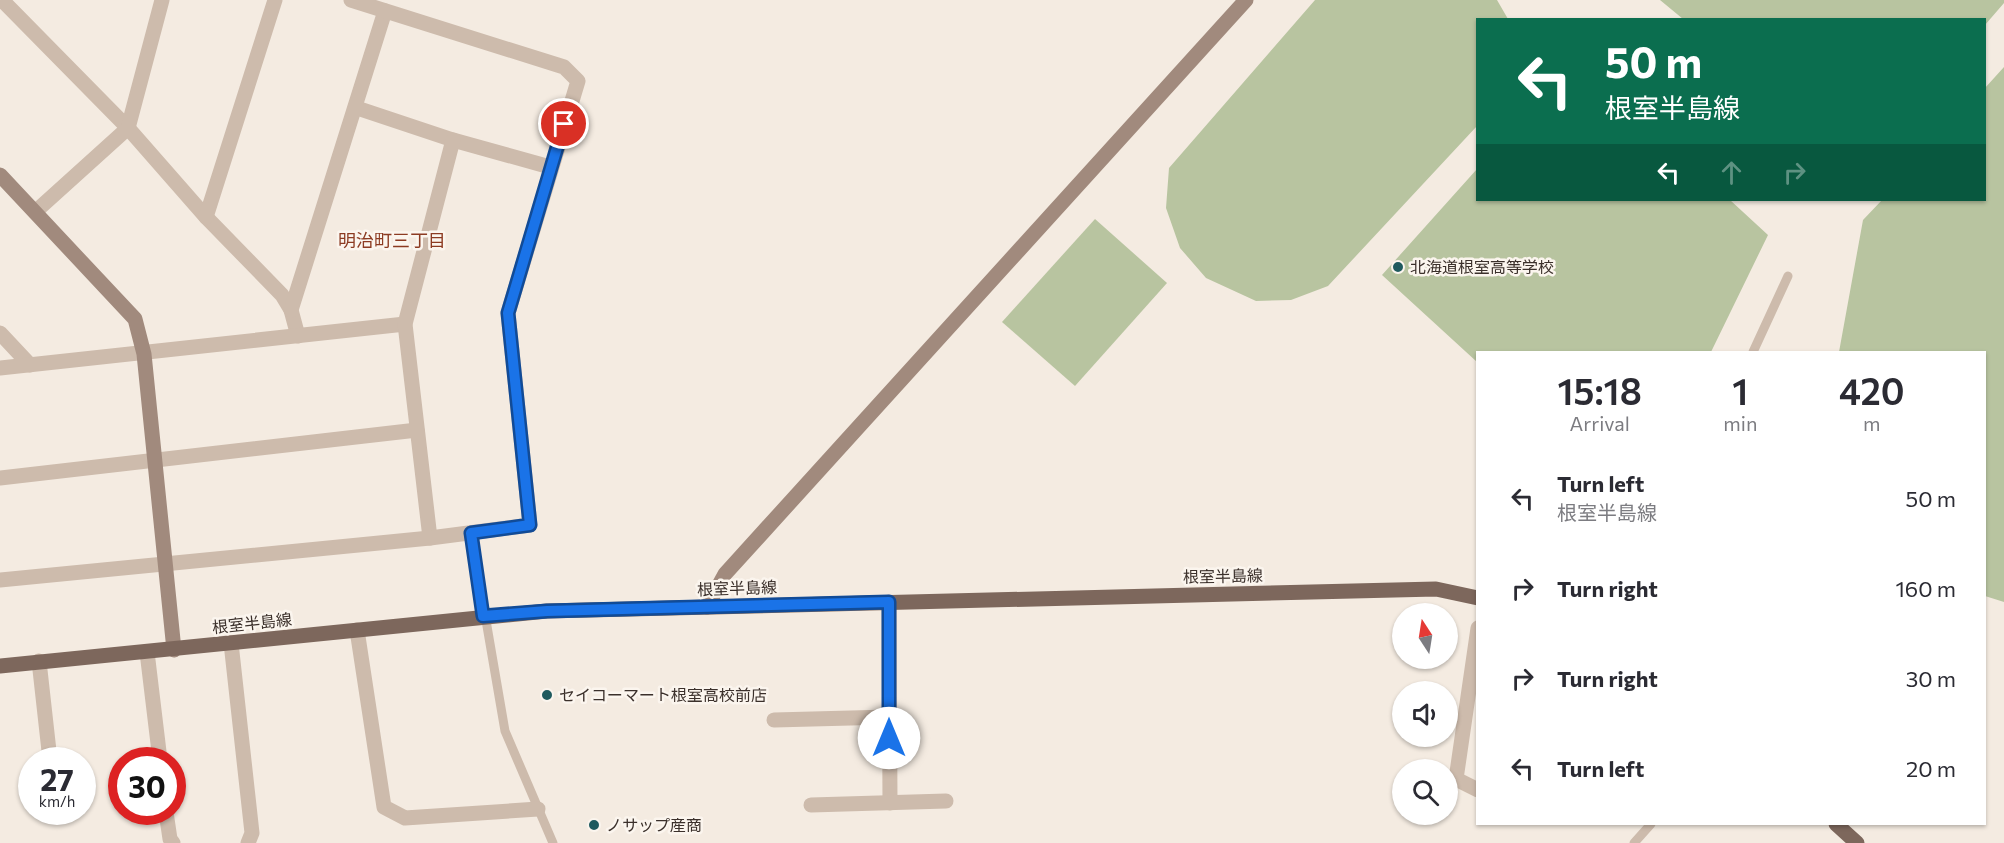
<!DOCTYPE html>
<html lang="en">
<head>
<meta charset="utf-8">
<style>
  :root { --surface:#fff; --page:#f7f7f7; --text:#2b2b33; --muted:#7c7c81 }
  body { margin:0; font-family:Commissioner,"Noto Sans JP",sans-serif; background:var(--page); color:var(--text); height:100vh; display:flex; flex-direction:column; font-size:22px; white-space:nowrap }
  * { box-sizing:border-box; margin:0 }
  p { font-size:20px; color:var(--muted) }
  .icon { flex:none; width:33px; height:33px; fill:none; stroke:currentColor; stroke-width:2; stroke-linecap:round; stroke-linejoin:round }
  .map { position:relative; flex:1; overflow:hidden }
  .drawer { position:absolute; left:1476px; top:351px; width:510px; height:474px; display:flex; flex-direction:column; background:var(--surface); border-radius:0px; box-shadow:0 2px 4px #0004 }
  .drawer>* { flex:none }
  .guide { position:absolute; left:1476px; top:18px; width:510px; height:183px; border-radius:0px; box-shadow:0 2px 4px #0004; background:#0b6e4f; color:#fff; overflow:hidden }
  .needle { width:39px; rotate:348deg }
  .tools { position:absolute; left:1392px; top:603px; display:grid; gap:12px }
  .tools a { display:grid; place-items:center; width:66px; height:66px; border-radius:50%; background:var(--surface); box-shadow:0 2px 4px #0004; font-size:30px }
  .speed { position:absolute; left:18px; top:747px; display:flex; gap:12px; font-size:30px; font-weight:700; text-align:center }
  .speed>* { display:grid; place-content:center; width:78px; height:78px; border-radius:50%; background:var(--surface); box-shadow:0 2px 4px #0004; line-height:1 }
  .speed small { font-size:15px; font-weight:400 }
  .speed .limit { border:9px solid #d22; background:#fff; color:#111 }
  .pin { position:absolute; display:grid; place-items:center; width:51px; height:51px; color:#fff; margin:-26px; border:3px solid #fff; border-radius:50%; box-shadow:0 2px 6px #0007 }
  .me { position:absolute; width:66px; margin:-33px; rotate:0deg; stroke-linejoin:round; filter:drop-shadow(0 0 4px #0008) }
  .turn { display:flex; align-items:center; gap:21px; height:126px; padding:0 30px; font-size:27px }
  .turn .icon { width:78px; height:78px; stroke-width:2.5 }
  .turn b { display:block; font-size:42px; line-height:51px }
  .lanes { display:flex; align-items:center; height:57px; padding:0 30px; background:#0003; justify-content:center; gap:30px; direction:ltr }
  .lanes .off { opacity:.35 }
  .eta { display:flex; justify-content:space-evenly; align-items:center; height:102px; text-align:center }
  .eta b { font-size:36px; font-weight:600; line-height:42px }
  ul { padding:0; list-style:none }
  li { display:flex; align-items:center; gap:18px; height:90px; padding:0 30px }
  li div { flex:1 }
  li b { display:block; font-size:22px }
  li em { font-style:normal }
  .map>svg:first-child { display:block }
  .green { fill:#b8c4a0 }
  .lines { fill:none; stroke-linecap:round; stroke-linejoin:round }
  .lane { stroke:#cdbbac; stroke-width:9 }
  .street { stroke:#cdbbac; stroke-width:15 }
  .secondary { stroke:#a18a7d; stroke-width:15 }
  .primary { stroke:#7d675c; stroke-width:15 }
  .route-casing { stroke:#114b97; stroke-width:15 }
  .route { stroke:#1a73e8; stroke-width:10 }
  .poi-dot { fill:#1f5a5e; stroke:#fbf5ee; stroke-width:2 }
  .labels { text-anchor:middle; stroke-width:5; stroke-linejoin:round; paint-order:stroke }
  .poi-label { font-size:16px; fill:#3b302b; stroke:#fbf5ee; text-anchor:start }
  .street-label { font-size:16px; fill:#3b302b; stroke:#fbf5ee }
  .neighbourhood-label { font-size:18px; fill:#8c3b22; stroke:#fbf5ee }
</style>
</head>
<body>
<div class="map">
<svg width="2004" height="843" viewBox="0 0 2004 843">
  <rect width="100%" height="100%" fill="#f4ebe1"/>
  <!-- green -->
  <g class="green">
    <polygon points="1315,0 1497,0 1508,19 1478,20 1477,126 1328,286 1291,300 1256,301 1206,278 1180,248 1166,208 1169,168"/>
    <polygon points="1660,0 2004,0 2004,3 1985,25 1984,20 1683,19"/>
    <polygon points="2004,67 2004,602 1985,596 1984,352 1839,352 1863,220 1882,200 1984,200 1985,88"/>
    <polygon points="1477,169 1478,200 1730,200 1768,235 1711,352 1478,352 1477,362 1382,275"/>
    <polygon points="1095,219 1167,283 1075,386 1002,322"/>
  </g>
  <g class="lines">
    <!-- lane -->
    <g class="lane">
      <polyline points="1753,352 1788,276"/>
      <polyline points="471,533 505,731 553,843"/>
      <polyline points="1634,843 1651,824"/>
    </g>
    <!-- street -->
    <g class="street">
      <polyline points="2,0 128,128 206,217 282,295 291,310 298,336"/>
      <polyline points="357,108 453,140 550,167"/>
      <polyline points="35,212 128,128 162,0"/>
      <polyline points="206,217 275,0"/>
      <polyline points="291,310 385,11"/>
      <polyline points="0,333 30,365"/>
      <polyline points="0,368 405,324"/>
      <polyline points="0,478 417,430"/>
      <polyline points="430,538 405,324 453,140"/>
      <polyline points="0,580 430,538 530,525 508,313 578,81 564,67 351,0"/>
      <polyline points="889,602 890,803"/>
      <polyline points="1478,628 1456,779 1478,790"/>
      <polyline points="357,630 384,807 405,818 538,809"/>
      <polyline points="231,643 252,833 248,843"/>
      <polyline points="147,652 160,760"/>
      <polyline points="39,661 50,760"/>
      <polyline points="774,720 889,717"/>
      <polyline points="811,805 946,801"/>
      <polyline points="166,812 170,839 173,843"/>
    </g>
    <!-- secondary -->
    <g class="secondary">
      <polyline points="0,175 135,319 144,354 174,650"/>
      <polyline points="707,607 725,574 1246,0"/>
    </g>
    <!-- primary -->
    <g class="primary">
      <polyline points="0,666 547,611 1436,589 1478,598"/>
      <polyline points="1836,824 1857,843"/>
    </g>
  </g>
  <g class="lines">
    <defs>
      <polyline id="route" points="564,124 508,313 530,525 471,533 483,616 547,611 889,602 889,738"/>
    </defs>
    <!-- route casing -->
    <use href="#route" class="route-casing"/>
    <!-- route -->
    <use href="#route" class="route"/>
  </g>
  <!-- markers -->
  <g class="poi-dot">
    <circle cx="1398" cy="267" r="6"/>
    <circle cx="547" cy="695" r="6"/>
    <circle cx="594" cy="825" r="6"/>
  </g>
  <g class="labels">
    <!-- poi labels -->
    <g class="poi-label">
      <text x="1410" y="273">北海道根室高等学校</text>
      <text x="559" y="701">セイコーマート根室高校前店</text>
      <text x="606" y="831">ノサップ産商</text>
    </g>
    <!-- street labels -->
    <g class="street-label">
      <text transform="translate(1223 576) rotate(-1)" y="6">根室半島線</text>
      <text transform="translate(737 588) rotate(-2)" y="6">根室半島線</text>
      <text transform="translate(252 623) rotate(-6)" y="6">根室半島線</text>
    </g>
    <!-- neighbourhood labels -->
    <g class="neighbourhood-label">
      <text x="392" y="247">明治町三丁目</text>
    </g>
  </g>
</svg>
<div class="tools">
<a><svg class="needle" viewBox="-14 -14 28 28"><path d="M0-13l5 13h-10z" fill="#e53935"/><path d="M0 13l5-13h-10z" fill="#7c7c81"/></svg></a>
<a><svg class="icon" aria-label="sound" viewBox="0 0 24 24"><path d="M4 9h4l5-4v14l-5-4H4zM17 9q2 3 0 6"/></svg></a>
<a><svg class="icon" aria-label="search" viewBox="0 0 24 24"><circle cx="10" cy="10" r="6"/><path d="M15 15l6 6"/></svg></a>
</div>
<div class="speed"><div>27<small>km/h</small></div><div class="limit">30</div></div>
<div class="pin" style="left:564px;top:124px;background:#d93025"><svg class="icon" aria-label="arrive" viewBox="0 0 24 24"><path d="M6 21V4h12l-3 4 3 4H6"/></svg></div>
<svg class="me" style="left:889px;top:738px" viewBox="-20 -20 40 40"><circle r="19" fill="#fff"/><path d="M0-13L10 11 0 6-10 11z" fill="#1a73e8"/></svg>
<div class="guide">
<div class="turn"><svg class="icon" aria-label="left" viewBox="0 0 24 24"><path d="M17 20v-9H6M10 6l-5 5 5 5"/></svg><div><b>50 m</b>根室半島線</div></div>
<div class="lanes"><svg class="icon" aria-label="left" viewBox="0 0 24 24"><path d="M17 20v-9H6M10 6l-5 5 5 5"/></svg><svg class="icon off" aria-label="ahead" viewBox="0 0 24 24"><path d="M12 20V5M6 11l6-6 6 6"/></svg><svg class="icon off" aria-label="right" viewBox="0 0 24 24"><path d="M7 20v-9h11M14 6l5 5-5 5"/></svg></div>
</div>
<section class="drawer">
<div class="eta">
<div><b>15:18</b><p>Arrival</p></div>
<div><b>1</b><p>min</p></div>
<div><b>420</b><p>m</p></div>
</div>
<ul>
<li><svg class="icon" aria-label="left" viewBox="0 0 24 24"><path d="M17 20v-9H6M10 6l-5 5 5 5"/></svg><div><b>Turn left</b><p>根室半島線</p></div><em>50 m</em></li>
<li><svg class="icon" aria-label="right" viewBox="0 0 24 24"><path d="M7 20v-9h11M14 6l5 5-5 5"/></svg><div><b>Turn right</b></div><em>160 m</em></li>
<li><svg class="icon" aria-label="right" viewBox="0 0 24 24"><path d="M7 20v-9h11M14 6l5 5-5 5"/></svg><div><b>Turn right</b></div><em>30 m</em></li>
<li><svg class="icon" aria-label="left" viewBox="0 0 24 24"><path d="M17 20v-9H6M10 6l-5 5 5 5"/></svg><div><b>Turn left</b></div><em>20 m</em></li>
</ul>
</section>
</div>
</body>
</html>
